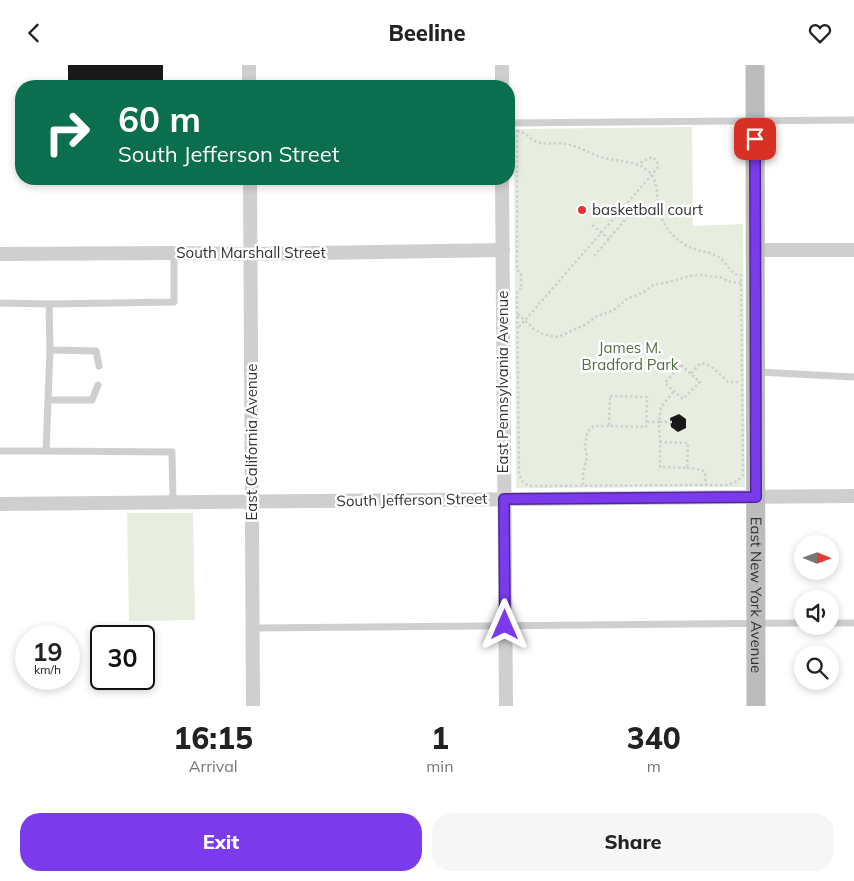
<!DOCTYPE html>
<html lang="en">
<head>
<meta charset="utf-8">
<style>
  :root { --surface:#fff; --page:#f6f6f6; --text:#222; --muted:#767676; --accent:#7c3aed }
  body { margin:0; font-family:Mulish,sans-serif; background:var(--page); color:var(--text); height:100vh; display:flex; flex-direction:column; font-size:19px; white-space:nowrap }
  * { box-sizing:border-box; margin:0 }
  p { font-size:16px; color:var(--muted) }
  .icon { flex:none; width:28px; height:28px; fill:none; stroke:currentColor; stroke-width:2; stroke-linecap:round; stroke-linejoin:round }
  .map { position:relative; height:641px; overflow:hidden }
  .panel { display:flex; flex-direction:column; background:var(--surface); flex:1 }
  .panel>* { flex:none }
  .guide { position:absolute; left:15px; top:15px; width:500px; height:105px; border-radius:20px; box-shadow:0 2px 8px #0003; background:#0b6e4f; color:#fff; overflow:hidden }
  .needle { width:32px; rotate:91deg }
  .controls { position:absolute; left:794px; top:470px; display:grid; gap:10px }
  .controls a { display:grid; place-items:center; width:45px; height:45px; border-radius:50%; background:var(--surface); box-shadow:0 2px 8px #0003; font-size:25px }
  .speed { position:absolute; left:15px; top:560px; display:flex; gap:10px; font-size:25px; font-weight:700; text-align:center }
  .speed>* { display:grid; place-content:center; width:65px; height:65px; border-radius:50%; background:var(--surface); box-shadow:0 2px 8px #0003; line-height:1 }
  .speed small { font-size:12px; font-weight:400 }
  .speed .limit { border:2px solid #111; border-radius:8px; background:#fff; color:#111 }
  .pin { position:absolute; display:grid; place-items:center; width:42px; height:42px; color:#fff; margin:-21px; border-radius:10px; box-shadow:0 2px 8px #0006 }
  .me { position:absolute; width:55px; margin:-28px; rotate:0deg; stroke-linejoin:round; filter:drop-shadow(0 0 4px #0008) }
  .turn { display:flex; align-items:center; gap:18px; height:105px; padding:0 20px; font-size:22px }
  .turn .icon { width:65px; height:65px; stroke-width:2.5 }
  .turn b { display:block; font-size:35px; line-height:42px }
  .eta { display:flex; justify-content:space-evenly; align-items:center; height:85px; text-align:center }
  .eta b { font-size:30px; font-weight:800; line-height:35px }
  .cta { display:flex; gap:10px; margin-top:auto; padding:10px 20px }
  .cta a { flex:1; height:58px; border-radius:20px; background:var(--accent); color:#fff; font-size:20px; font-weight:800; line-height:58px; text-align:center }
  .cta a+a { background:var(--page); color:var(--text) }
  header { display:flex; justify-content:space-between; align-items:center; height:65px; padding:0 20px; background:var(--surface); font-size:22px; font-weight:800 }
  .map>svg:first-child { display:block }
  .green { fill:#e7eee0 }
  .building { fill:#191919 }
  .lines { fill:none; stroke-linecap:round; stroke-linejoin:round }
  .path { stroke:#cfcfcf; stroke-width:2.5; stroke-dasharray:2.5 2.5; stroke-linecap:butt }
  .lane { stroke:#cfcfcf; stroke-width:7 }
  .street { stroke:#cfcfcf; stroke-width:14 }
  .secondary { stroke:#bcbcbc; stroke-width:19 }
  .route-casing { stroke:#51269a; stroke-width:12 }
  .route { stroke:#7c3aed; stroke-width:9 }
  .poi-dot { fill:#ea3233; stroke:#fff; stroke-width:2 }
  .labels { text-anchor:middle; stroke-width:5; stroke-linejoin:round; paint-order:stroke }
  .poi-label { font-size:15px; fill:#323232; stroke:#fff; text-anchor:start }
  .street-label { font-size:15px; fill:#323232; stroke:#fff }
  .park-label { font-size:15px; fill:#516f3d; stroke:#fff }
</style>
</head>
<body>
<header><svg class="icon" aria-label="back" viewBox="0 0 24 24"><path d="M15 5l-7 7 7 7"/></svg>Beeline<svg class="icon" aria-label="heart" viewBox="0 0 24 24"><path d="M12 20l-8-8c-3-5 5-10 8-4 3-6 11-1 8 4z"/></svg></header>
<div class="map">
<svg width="854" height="641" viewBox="0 0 854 641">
  <rect width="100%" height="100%" fill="#fff"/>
  <!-- green -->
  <g class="green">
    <polygon points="692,62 693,161 743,159 745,422 516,423 514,64"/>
    <polygon points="127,448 193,448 195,555 129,556"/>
  </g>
  <!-- building -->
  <g class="building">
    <rect x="68" y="0" width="95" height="18"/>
    <polygon points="679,349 686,354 686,363 678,367 671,362 670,353"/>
  </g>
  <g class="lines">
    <!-- path -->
    <g class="path">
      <path d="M 517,66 C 529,68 529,75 540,78 C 548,80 557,77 566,79 C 578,81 587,87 598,91 C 615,98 637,93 651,109 C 657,117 657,129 658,138 C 660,161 676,178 697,185 C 703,187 710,187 715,190 C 725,194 728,204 734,208 C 736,210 739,210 741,210 L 743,410 C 733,423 721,420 706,420 L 529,421 L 523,417 L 519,410 L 517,226 L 521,224 L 521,209 L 517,205 Z"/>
      <polyline points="592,160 609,174"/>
      <polyline points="594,191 631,148"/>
      <polyline points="518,249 535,265 543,269 556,272 563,270 575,264 585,260 597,251 612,246 627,234 644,227 653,220 673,216 689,211 701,210 720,212 730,217 741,218"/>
      <polyline points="519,262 656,105 658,102 657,96 652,92 643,96 638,100"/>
      <polygon points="681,300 700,317 683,334 665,318"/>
      <path d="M 691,308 C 694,306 697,301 700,299 C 708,295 722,312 728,317 L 739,317"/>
      <polygon points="610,331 647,332 646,362 609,361"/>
      <polyline points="647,357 659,357 660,377 660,402 687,403 688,378 660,377"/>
      <polyline points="672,357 659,357 661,342 674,326"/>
      <polyline points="687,403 697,404 702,405 705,408 706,420"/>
      <polyline points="583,420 583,409 587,392 585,381 587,368 590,364 594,361 609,361"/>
    </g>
    <!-- lane -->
    <g class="lane">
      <polyline points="509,58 854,55"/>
      <polyline points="0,238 49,239"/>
      <polyline points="50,285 96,286 99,301"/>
      <polyline points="757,307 854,312"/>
      <polyline points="49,335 92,335 98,320"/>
      <polyline points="0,386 46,386"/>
      <polyline points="173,438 172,387 46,386 50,285 49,239 174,237 174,188"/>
      <polyline points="830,558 854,558"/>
      <polyline points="252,563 802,558"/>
    </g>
    <!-- street -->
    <g class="street">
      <polyline points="249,0 249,21"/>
      <polyline points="502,0 502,21"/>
      <polyline points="250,114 253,641"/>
      <polyline points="502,114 506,641"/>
      <polyline points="756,185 854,185"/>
      <polyline points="0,189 174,188 251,189 503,185"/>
      <polyline points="0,439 854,431"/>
    </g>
    <!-- secondary -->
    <path class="secondary" id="s1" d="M 755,0 L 756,641"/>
  </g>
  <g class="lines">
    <defs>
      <polyline id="route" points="505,560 504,434 756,432 755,74"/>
    </defs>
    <!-- route casing -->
    <use href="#route" class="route-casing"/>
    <!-- route -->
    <use href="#route" class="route"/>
  </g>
  <!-- markers -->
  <circle class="poi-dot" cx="582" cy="145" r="5"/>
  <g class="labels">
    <!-- poi labels -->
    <g class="poi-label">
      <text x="592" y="150">basketball court</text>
    </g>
    <!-- street labels -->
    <g class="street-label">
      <text x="251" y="193">South Marshall Street</text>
      <text transform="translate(503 317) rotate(-90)" y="5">East Pennsylvania Avenue</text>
      <text transform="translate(252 377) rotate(-90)" y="5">East California Avenue</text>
      <text transform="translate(412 435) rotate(-1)" y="5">South Jefferson Street</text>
      <text dy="5" stroke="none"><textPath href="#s1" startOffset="530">East New York Avenue</textPath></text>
    </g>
    <!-- park labels -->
    <g class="park-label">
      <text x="630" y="288">James M.<tspan x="630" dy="17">Bradford Park</tspan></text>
    </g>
  </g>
</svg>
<div class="controls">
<a><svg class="needle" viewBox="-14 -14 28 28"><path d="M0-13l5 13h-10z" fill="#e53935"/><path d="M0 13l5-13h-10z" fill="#767676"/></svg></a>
<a><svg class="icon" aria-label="sound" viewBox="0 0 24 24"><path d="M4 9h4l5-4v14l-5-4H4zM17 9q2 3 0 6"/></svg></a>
<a><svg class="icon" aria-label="search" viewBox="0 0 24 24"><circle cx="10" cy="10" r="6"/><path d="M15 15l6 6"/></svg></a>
</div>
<div class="speed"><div>19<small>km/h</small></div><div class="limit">30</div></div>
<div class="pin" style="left:755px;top:74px;background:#d93025"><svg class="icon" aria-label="arrive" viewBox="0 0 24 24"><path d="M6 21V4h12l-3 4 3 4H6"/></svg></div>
<svg class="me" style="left:505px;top:560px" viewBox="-20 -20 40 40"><path d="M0-17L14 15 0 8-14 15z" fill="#7c3aed" stroke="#fff" stroke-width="4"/></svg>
<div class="guide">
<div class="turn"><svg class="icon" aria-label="right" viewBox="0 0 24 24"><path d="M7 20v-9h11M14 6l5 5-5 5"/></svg><div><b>60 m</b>South Jefferson Street</div></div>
</div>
</div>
<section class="panel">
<div class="eta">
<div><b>16:15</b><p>Arrival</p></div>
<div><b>1</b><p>min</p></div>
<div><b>340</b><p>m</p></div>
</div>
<div class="cta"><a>Exit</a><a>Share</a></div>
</section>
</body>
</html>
